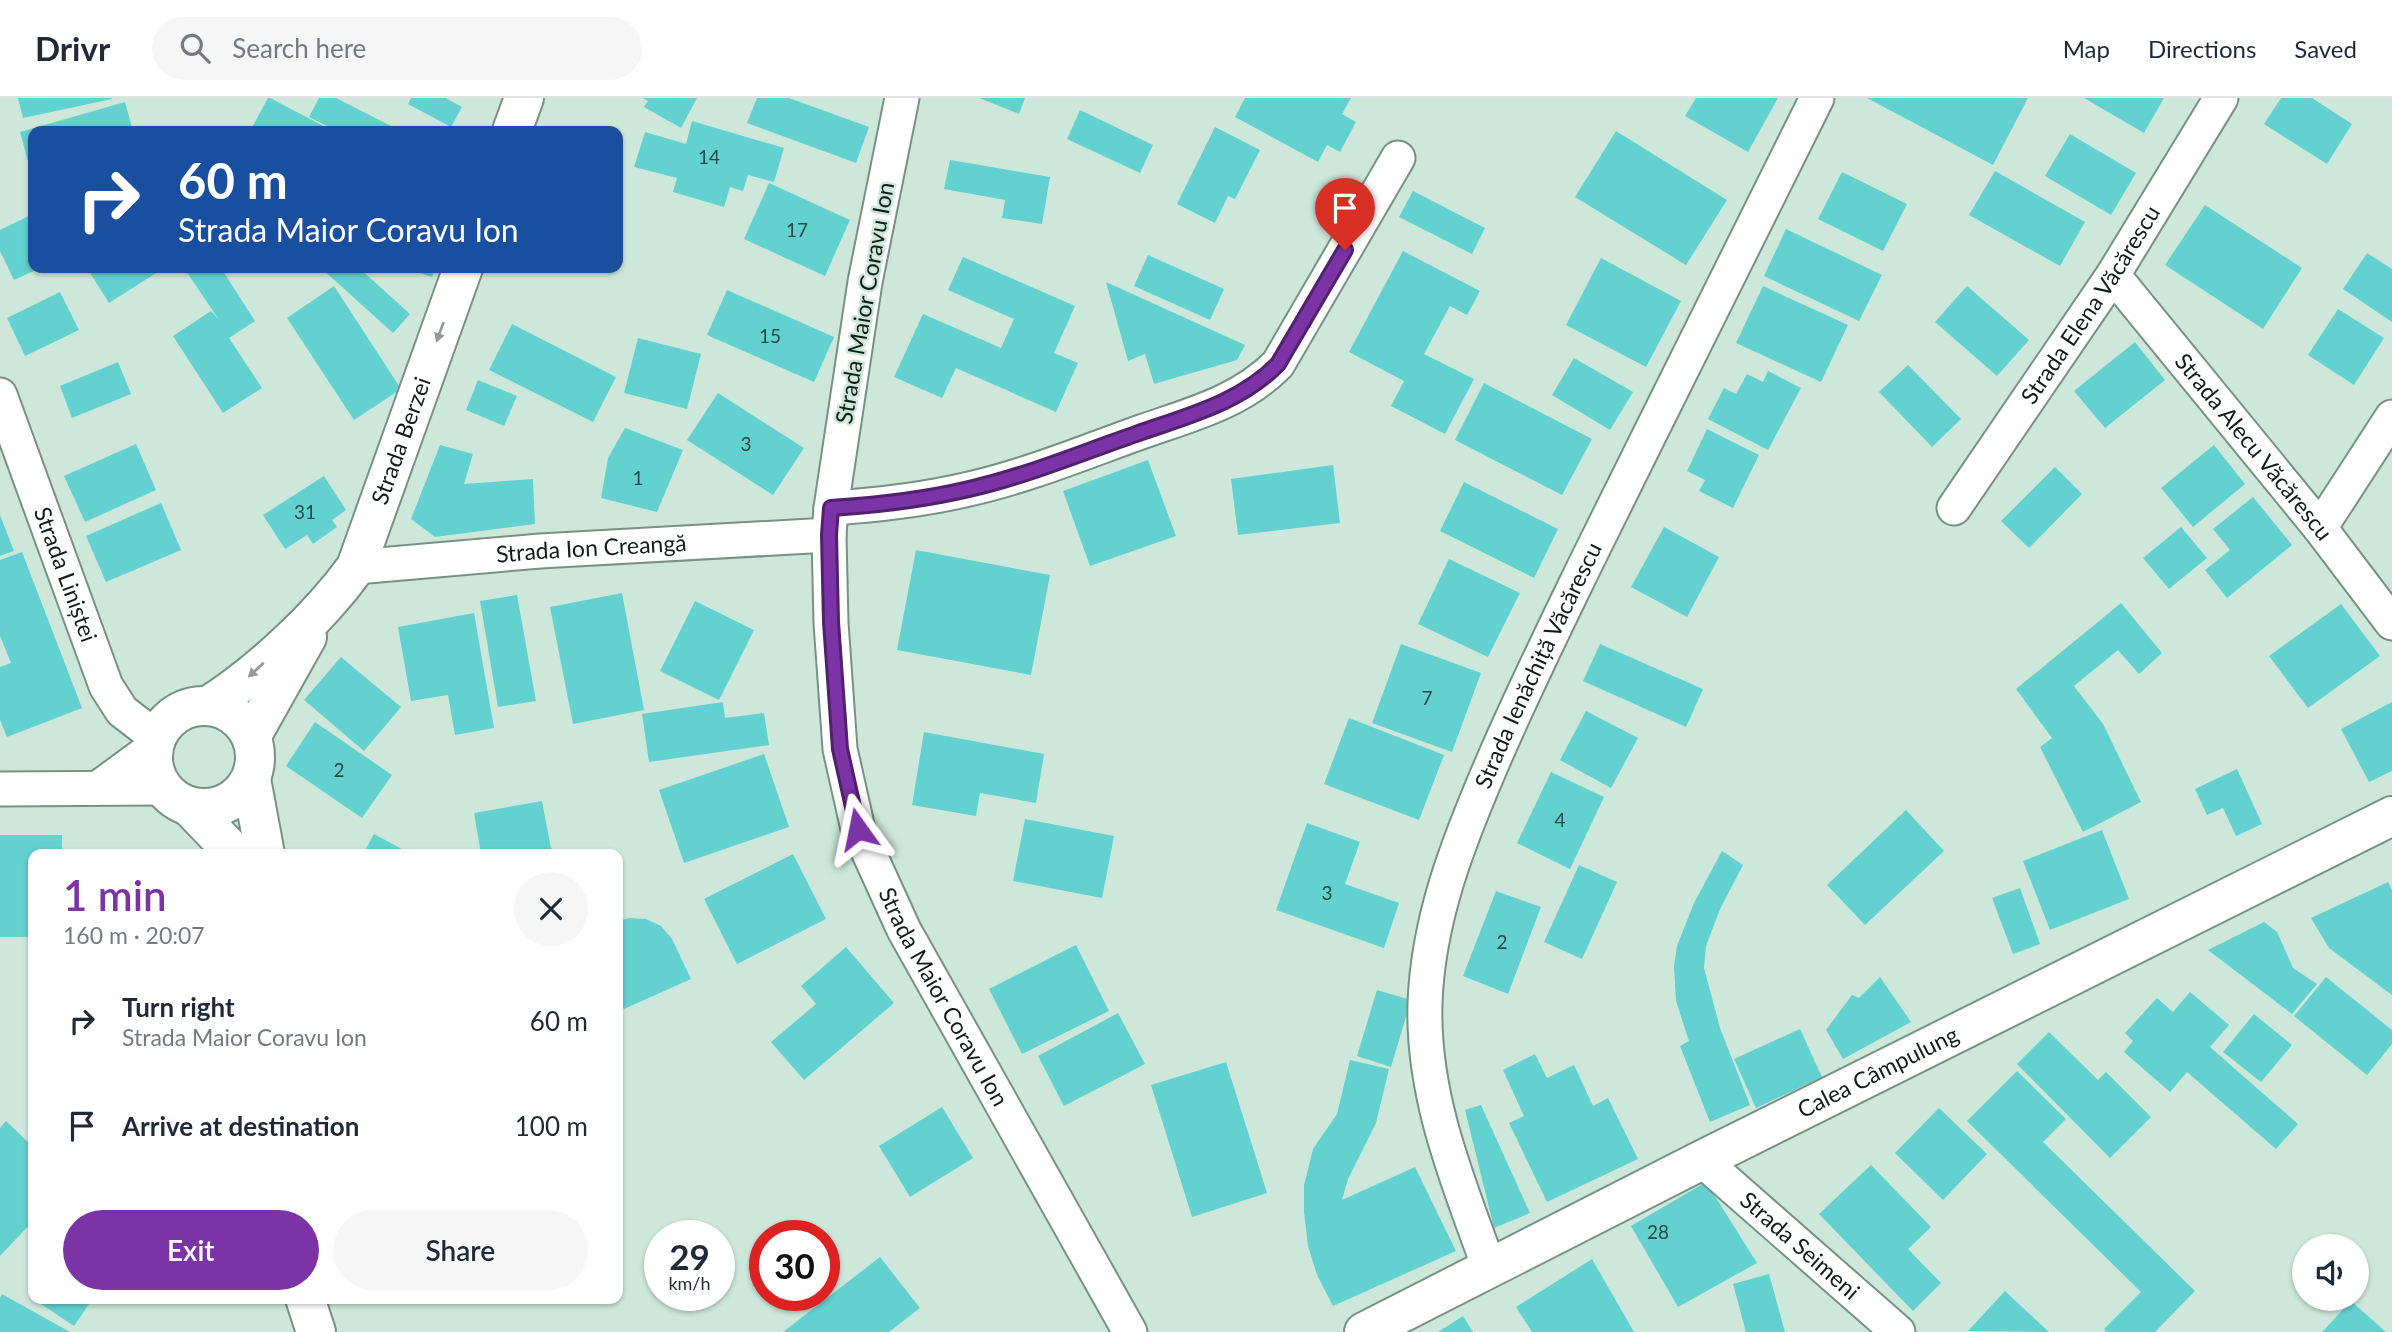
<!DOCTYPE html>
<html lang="en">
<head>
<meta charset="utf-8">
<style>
  :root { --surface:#fff; --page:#f6f6f7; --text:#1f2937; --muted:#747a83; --line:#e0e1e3; --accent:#7b33a6 }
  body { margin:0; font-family:Lato,sans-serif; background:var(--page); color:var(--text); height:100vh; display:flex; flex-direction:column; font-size:26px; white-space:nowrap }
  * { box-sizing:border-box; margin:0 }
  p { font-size:23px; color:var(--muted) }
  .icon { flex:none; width:38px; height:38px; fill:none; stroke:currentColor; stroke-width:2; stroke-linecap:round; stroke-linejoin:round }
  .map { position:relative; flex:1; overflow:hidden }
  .sheet { position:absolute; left:28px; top:751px; width:595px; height:455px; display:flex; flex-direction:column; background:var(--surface); border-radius:14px; box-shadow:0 2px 5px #0004 }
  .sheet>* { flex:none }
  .guide { position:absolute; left:28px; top:28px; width:595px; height:147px; border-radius:14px; box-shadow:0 2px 5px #0004; background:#1a4fa0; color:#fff; overflow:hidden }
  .fabs { position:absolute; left:2292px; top:1136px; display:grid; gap:14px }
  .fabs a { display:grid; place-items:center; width:77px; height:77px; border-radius:50%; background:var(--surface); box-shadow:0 2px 5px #0004; font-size:35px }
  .speed { position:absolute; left:644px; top:1122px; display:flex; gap:14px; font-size:35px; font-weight:700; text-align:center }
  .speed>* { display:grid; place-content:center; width:91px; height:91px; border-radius:50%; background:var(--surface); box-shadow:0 2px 5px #0004; line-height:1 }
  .speed small { font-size:18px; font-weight:400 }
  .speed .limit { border:10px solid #d22; background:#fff; color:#111 }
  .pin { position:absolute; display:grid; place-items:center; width:60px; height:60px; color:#fff; margin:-72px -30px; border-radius:50% 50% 50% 0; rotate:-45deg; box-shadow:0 0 7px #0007 }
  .pin .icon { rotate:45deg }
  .me { position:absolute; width:77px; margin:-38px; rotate:348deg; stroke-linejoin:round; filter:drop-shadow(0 0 5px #0008) }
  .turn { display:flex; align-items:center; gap:24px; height:147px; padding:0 35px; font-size:32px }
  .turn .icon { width:91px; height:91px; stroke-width:2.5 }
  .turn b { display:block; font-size:49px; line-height:60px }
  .round { display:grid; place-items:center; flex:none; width:74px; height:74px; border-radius:37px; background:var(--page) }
  .summary { display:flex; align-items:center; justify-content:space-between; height:119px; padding:0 35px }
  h1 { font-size:42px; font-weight:600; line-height:52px; color:var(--accent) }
  .cta { display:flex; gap:14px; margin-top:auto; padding:14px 35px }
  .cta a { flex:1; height:80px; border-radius:42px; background:var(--accent); color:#fff; font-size:28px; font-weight:600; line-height:80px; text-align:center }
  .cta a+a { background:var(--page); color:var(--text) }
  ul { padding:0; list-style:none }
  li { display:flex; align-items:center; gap:21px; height:105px; padding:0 35px }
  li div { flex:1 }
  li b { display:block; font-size:26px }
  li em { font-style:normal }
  header { display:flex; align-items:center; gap:42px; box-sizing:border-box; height:98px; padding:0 35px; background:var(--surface); border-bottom:2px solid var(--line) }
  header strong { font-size:33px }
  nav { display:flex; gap:38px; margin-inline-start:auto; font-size:24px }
  .search { width:490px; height:63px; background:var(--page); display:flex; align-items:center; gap:18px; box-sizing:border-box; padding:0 24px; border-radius:38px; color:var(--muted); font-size:26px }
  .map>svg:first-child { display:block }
  .building { fill:#63d1cf }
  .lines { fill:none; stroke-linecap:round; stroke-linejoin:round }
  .street-casing { stroke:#789185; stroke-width:37 }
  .secondary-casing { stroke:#789185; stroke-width:42 }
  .street { stroke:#fff; stroke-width:33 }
  .secondary { stroke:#fff; stroke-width:38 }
  .oneway { fill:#959997 }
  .route-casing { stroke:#50216c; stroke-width:18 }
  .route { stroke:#7b33a6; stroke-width:12 }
  .labels { text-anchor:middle; stroke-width:5; stroke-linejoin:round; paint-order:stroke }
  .number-label { font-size:19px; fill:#274a46 }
  .street-label { font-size:23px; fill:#131d18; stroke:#cde8db }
</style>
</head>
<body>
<header>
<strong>Drivr</strong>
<div class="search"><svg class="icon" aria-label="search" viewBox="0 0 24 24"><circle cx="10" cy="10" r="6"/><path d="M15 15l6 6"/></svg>Search here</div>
<nav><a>Map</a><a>Directions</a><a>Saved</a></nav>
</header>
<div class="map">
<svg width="2392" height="1234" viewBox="0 0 2392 1234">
  <rect width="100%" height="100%" fill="#cde8db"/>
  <!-- building -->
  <g class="building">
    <polygon points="18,0 112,0 112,1 23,20"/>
    <polygon points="268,0 270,0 333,33 250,33"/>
    <polygon points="319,0 336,0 401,33 337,33 309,19"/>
    <polygon points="411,0 446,0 462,9 451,29 408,6"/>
    <polygon points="643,0 697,0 681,30 644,9 648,3"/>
    <polygon points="757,0 789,0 869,29 856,65 747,25"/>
    <polygon points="979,0 1025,0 1019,16"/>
    <polygon points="1245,0 1351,0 1342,16 1356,24 1340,54 1327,47 1318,64 1235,19"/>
    <polygon points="1696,0 1778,0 1748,54 1685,18"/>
    <polygon points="1867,0 2028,0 1993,67"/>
    <polygon points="2084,0 2164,0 2144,35"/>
    <polygon points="2281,0 2312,0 2352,26 2327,66 2264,26"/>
    <polygon points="125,4 133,33 33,33 32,78 20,34"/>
    <polygon points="1080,12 1153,47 1140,75 1067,41"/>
    <polygon points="692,23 784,50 774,84 748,77 743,93 730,89 724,109 673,94 677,80 634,69 645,34 686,46"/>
    <polygon points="1215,29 1260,52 1235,101 1228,98 1215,125 1177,106"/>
    <polygon points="1616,33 1727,102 1686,167 1575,99"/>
    <polygon points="2070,36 2136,75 2111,117 2045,78"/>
    <polygon points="950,62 1050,79 1042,126 1002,120 1005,102 944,91"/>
    <polygon points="1995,73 2085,124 2060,168 1969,117"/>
    <polygon points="1842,74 1907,106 1883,153 1818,121"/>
    <polygon points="769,85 850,122 825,178 744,141"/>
    <polygon points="1413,93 1485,130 1472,156 1399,119"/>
    <polygon points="2205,107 2302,170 2263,231 2165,167"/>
    <polygon points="33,116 33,170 40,170 14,182 0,153 0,132"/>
    <polygon points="1786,131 1882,177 1859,223 1764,178"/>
    <polygon points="1403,153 1480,193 1467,217 1450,208 1424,256 1474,281 1445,336 1391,308 1404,283 1349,254"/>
    <polygon points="2367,155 2392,171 2392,224 2343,191"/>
    <polygon points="1148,157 1224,191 1210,222 1134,188"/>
    <polygon points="963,159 1075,208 1054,255 1078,265 1056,314 956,270 942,300 894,279 923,216 1001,250 1014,221 948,192"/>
    <polygon points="1601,160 1681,203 1646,269 1566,227"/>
    <polygon points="87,170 164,170 109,205"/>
    <polygon points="184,170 221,170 255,223 229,240 262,290 223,315 173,238 211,213 219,222"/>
    <polygon points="321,170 359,170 410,216 393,235"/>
    <polygon points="405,170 435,170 432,179"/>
    <polygon points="1106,184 1245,247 1237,262 1154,286 1145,256 1128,263"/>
    <polygon points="334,188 401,291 354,322 287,220"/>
    <polygon points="1763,188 1848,227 1821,284 1736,245"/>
    <polygon points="1967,188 2029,242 1997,278 1935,224"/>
    <polygon points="727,192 834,239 814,284 707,237"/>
    <polygon points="60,194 79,232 25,258 7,220"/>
    <polygon points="2338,211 2384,240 2354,287 2308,257"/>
    <polygon points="512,226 616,279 593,324 489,272"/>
    <polygon points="638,240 701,256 687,311 624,295"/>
    <polygon points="2135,244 2165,282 2105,330 2074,293"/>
    <polygon points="1574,260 1633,294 1610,332 1552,297"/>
    <polygon points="118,264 131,296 72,320 60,288"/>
    <polygon points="1908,267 1961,321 1932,349 1879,294"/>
    <polygon points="1768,273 1801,290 1768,352 1708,321 1724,290 1736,296 1747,276 1763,284"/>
    <polygon points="478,282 517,298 504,328 466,312"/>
    <polygon points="1484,285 1592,341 1562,397 1455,342"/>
    <polygon points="718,295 804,350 773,397 687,342"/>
    <polygon points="625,330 683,352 657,414 601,400 608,360"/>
    <polygon points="1707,331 1759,357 1733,410 1699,393 1705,382 1687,373"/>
    <polygon points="136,346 156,392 85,424 64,378"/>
    <polygon points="440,347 473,356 464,386 533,381 535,426 435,439 411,421"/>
    <polygon points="2214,347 2245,386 2193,429 2161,390"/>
    <polygon points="1148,362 1176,438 1090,468 1063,393"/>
    <polygon points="1333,367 1340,425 1238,437 1231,381"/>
    <polygon points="2055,369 2082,396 2029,450 2001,423"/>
    <polygon points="324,378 346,412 332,422 337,429 313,446 307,437 285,451 263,417"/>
    <polygon points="1464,384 1558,431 1534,480 1440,433"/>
    <polygon points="2253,399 2292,447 2227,500 2205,472 2230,452 2213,431"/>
    <polygon points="161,405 181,452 106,484 86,438"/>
    <polygon points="0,417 14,453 0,458"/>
    <polygon points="1664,429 1719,459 1687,519 1631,489"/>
    <polygon points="2181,429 2207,460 2169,491 2143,460"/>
    <polygon points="916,452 1050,477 1031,577 897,552"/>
    <polygon points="22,454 82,610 7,639 0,622 0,569 11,565 0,538 0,462"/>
    <polygon points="1449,461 1520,495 1488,559 1418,526"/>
    <polygon points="622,495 644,612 573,626 550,509"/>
    <polygon points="517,497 536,603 498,609 480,503"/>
    <polygon points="695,503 754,532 719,602 660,573"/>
    <polygon points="2121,505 2162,555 2139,576 2118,552 2074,588 2103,626 2141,704 2083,734 2040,649 2052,640 2016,591"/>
    <polygon points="2341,506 2380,558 2308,610 2269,558"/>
    <polygon points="474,515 494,630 455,637 448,597 411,603 398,529"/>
    <polygon points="1401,546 1481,575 1452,654 1372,625"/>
    <polygon points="1600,546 1703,591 1686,629 1583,583"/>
    <polygon points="341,559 401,609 364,653 304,602"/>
    <polygon points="723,604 725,620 764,615 769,647 649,664 642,616"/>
    <polygon points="2392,604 2392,673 2369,684 2341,631"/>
    <polygon points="1586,613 1638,640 1611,690 1560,662"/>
    <polygon points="1349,620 1444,657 1419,722 1324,686"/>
    <polygon points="315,624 392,677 362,720 286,668"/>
    <polygon points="924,634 1044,656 1036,705 980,695 976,718 912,707"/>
    <polygon points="764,656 789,729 684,765 659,692"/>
    <polygon points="2237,671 2262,726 2236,738 2223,710 2207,717 2195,691"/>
    <polygon points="1551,674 1604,699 1570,771 1517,745"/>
    <polygon points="542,703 552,756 481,756 474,715"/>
    <polygon points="1906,712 1944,753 1865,827 1827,787"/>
    <polygon points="1025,721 1114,738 1102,800 1013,783"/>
    <polygon points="1307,725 1360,744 1345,786 1399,805 1384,850 1276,812"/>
    <polygon points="2102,732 2129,801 2050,832 2023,763"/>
    <polygon points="374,736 411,756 363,756"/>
    <polygon points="0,737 62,737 62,756 33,756 33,839 0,839"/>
    <polygon points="1722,753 1743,767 1720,811 1706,848 1704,870 1720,930 1750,1007 1710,1024 1680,948 1689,943 1676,903 1674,868 1677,848 1694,805"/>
    <polygon points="793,756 826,821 737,866 704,801"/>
    <polygon points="1579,767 1617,784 1582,861 1544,844"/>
    <polygon points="2388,784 2392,792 2392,897 2329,850 2311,820"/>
    <polygon points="2020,790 2040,846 2013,856 1992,800"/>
    <polygon points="1496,793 1541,809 1508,896 1463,878"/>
    <polygon points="629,820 646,821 661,828 672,841 691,881 624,911 618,905 618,823"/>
    <polygon points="2264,824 2277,834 2293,870 2317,886 2292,916 2208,852"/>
    <polygon points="1076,847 1109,913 1022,956 989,891"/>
    <polygon points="846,849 894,905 804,982 771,944 816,906 801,888"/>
    <polygon points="1880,879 1911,924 1843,961 1826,932 1852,897 1859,900"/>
    <polygon points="2326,879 2392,932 2392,946 2367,977 2294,918"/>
    <polygon points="1377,892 1411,902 1391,969 1357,958"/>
    <polygon points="2190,894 2229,927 2210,949 2298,1026 2276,1051 2187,974 2170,994 2124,954 2133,943 2125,935 2157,900 2173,914"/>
    <polygon points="1118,915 1145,966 1064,1008 1038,958"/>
    <polygon points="2254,916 2292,947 2261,984 2223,954"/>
    <polygon points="1800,931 1822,979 1756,1010 1734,961"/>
    <polygon points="2049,934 2098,982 2106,974 2151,1019 2110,1060 2017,966"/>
    <polygon points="1535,956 1547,980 1574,967 1593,1008 1608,1000 1638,1061 1547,1104 1509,1025 1524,1018 1503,972"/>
    <polygon points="1350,962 1389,971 1376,1025 1348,1081 1342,1102 1415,1069 1456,1153 1333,1208 1317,1177 1308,1148 1304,1114 1304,1087 1313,1051 1337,1016"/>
    <polygon points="1226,964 1267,1095 1192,1119 1151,987"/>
    <polygon points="2017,973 2066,1021 2043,1044 2195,1193 2155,1234 2107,1234 2104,1231 2141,1194 1967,1023"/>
    <polygon points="1481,1007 1530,1115 1494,1130 1465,1012"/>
    <polygon points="942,1009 973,1060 910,1099 879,1048"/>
    <polygon points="1939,1010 1987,1056 1943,1102 1895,1055"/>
    <polygon points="6,1023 33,1049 33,1123 0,1158 0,1030"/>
    <polygon points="1871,1067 1931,1129 1908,1151 1941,1185 1913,1213 1819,1116"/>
    <polygon points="1706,1084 1757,1165 1678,1209 1631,1128"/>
    <polygon points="880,1159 920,1210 889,1234 783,1234"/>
    <polygon points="1592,1161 1634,1234 1532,1234 1516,1209"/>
    <polygon points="1769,1176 1785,1234 1746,1234 1733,1186"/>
    <polygon points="2005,1193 2049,1234 1968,1233"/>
    <polygon points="2,1196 70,1234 0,1234 0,1200"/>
    <polygon points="45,1200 93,1200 74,1228 41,1206"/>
    <polygon points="2351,1203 2386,1234 2322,1234"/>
    <polygon points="1463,1218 1473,1234 1438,1234"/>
  </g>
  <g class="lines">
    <defs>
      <g id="street">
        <path id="s1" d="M 902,0 L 865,184 L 831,410 L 829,437 L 831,525 L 840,651 L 858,731 L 904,832 L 1130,1234"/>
        <path id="s2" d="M 2113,177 L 2320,430 L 2392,525"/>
        <path id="s3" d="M 0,297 L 106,588 L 122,613 L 157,640"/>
        <path d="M 831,410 C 878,407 923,402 969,391 C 1027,378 1085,354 1141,334 C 1190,317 1241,304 1278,266 L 1398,60"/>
        <path id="s4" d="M 1954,410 L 2113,177 L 2221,0"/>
        <polyline points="2320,430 2392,319"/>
        <path id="s5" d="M 356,469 L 540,453 L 829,437"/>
        <polyline points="98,690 154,649"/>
        <polyline points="0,691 163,690"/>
        <path id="s6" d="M 1702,1062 L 1898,1234"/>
        <path id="s7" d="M 1489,1169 C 1458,1084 1422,998 1425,905 C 1428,821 1458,745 1491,668 C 1520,600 1553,533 1585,467 C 1662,311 1740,155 1817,0"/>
      </g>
      <g id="secondary">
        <polyline points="512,33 524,0"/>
        <circle cx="204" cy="659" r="51"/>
        <path id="s8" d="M 208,608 C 260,575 320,519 356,469 L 463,170"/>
        <polyline points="251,639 307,539"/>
        <polyline points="251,681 265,756"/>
        <polyline points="189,708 235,756"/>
        <polyline points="305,1200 316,1234"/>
        <path id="s9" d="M 1364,1234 L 1702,1062 L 2392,718"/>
      </g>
    </defs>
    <!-- street casing -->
    <use href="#street" class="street-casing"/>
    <!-- secondary casing -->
    <use href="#secondary" class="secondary-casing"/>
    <!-- street -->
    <use href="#street" class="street"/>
    <!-- secondary -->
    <use href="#secondary" class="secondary"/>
  </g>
  <!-- one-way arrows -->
  <defs><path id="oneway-solid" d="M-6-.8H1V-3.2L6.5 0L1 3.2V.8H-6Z" transform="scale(1.75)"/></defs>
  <g class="oneway">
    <use href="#oneway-solid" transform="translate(440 234) rotate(110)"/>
    <use href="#oneway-solid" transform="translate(256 572) rotate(137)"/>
  </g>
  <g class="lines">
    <defs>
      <path id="route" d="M 858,731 L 840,651 L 831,524 L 829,437 L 831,410 C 878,407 923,402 969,391 C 1026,378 1081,355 1136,336 C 1187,318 1240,305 1278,266 L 1345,152"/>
    </defs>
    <!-- route casing -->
    <use href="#route" class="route-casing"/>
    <!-- route -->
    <use href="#route" class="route"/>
  </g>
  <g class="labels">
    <!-- number labels -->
    <g class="number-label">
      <text x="709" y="66">14</text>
      <text x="797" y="139">17</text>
      <text x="770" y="245">15</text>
      <text x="746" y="353">3</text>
      <text x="638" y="387">1</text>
      <text x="305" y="421">31</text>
      <text x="1427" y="607">7</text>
      <text x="339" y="679">2</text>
      <text x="1560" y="729">4</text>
      <text x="1327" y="802">3</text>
      <text x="1502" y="851">2</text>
      <text x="1658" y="1141">28</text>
    </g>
    <!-- street labels -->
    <g class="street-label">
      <text transform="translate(865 205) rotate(-80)" y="8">Strada Maior Coravu Ion</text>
      <text dy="8" stroke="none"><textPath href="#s4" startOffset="245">Strada Elena Văcărescu</textPath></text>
      <text dy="8" stroke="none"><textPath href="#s8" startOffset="338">Strada Berzei</textPath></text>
      <text dy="8" stroke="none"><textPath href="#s2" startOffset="222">Strada Alecu Văcărescu</textPath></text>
      <text dy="8" stroke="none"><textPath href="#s5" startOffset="236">Strada Ion Creangă</textPath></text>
      <text dy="8" stroke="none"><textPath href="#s3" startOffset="191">Strada Liniștei</textPath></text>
      <text dy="8" stroke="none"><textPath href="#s7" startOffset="632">Strada Ienăchiță Văcărescu</textPath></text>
      <text dy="8" stroke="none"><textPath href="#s1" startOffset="928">Strada Maior Coravu Ion</textPath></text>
      <text dy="8" stroke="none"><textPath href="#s9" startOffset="576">Calea Câmpulung</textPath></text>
      <text dy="8" stroke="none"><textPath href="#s6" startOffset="130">Strada Seimeni</textPath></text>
    </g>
  </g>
</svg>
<div class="fabs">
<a><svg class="icon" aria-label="sound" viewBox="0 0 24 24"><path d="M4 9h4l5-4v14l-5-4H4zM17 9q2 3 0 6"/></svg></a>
</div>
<div class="speed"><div>29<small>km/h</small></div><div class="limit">30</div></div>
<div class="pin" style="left:1345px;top:152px;background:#d93025"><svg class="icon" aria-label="arrive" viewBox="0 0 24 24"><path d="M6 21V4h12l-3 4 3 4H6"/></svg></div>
<svg class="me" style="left:858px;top:731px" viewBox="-20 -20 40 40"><path d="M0-17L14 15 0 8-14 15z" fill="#7b33a6" stroke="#fff" stroke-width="4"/></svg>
<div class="guide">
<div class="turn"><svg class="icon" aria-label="right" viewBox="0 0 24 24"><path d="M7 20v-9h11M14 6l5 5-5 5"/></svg><div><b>60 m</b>Strada Maior Coravu Ion</div></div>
</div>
<section class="sheet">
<div class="summary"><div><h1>1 min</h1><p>160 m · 20:07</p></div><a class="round"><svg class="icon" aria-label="close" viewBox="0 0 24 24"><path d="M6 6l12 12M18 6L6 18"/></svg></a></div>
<ul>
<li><svg class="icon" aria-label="right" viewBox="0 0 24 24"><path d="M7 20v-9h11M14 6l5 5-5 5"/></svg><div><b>Turn right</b><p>Strada Maior Coravu Ion</p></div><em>60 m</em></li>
<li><svg class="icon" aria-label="arrive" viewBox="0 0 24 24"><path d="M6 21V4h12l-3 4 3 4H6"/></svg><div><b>Arrive at destination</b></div><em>100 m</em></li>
</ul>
<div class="cta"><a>Exit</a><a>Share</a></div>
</section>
</div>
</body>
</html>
